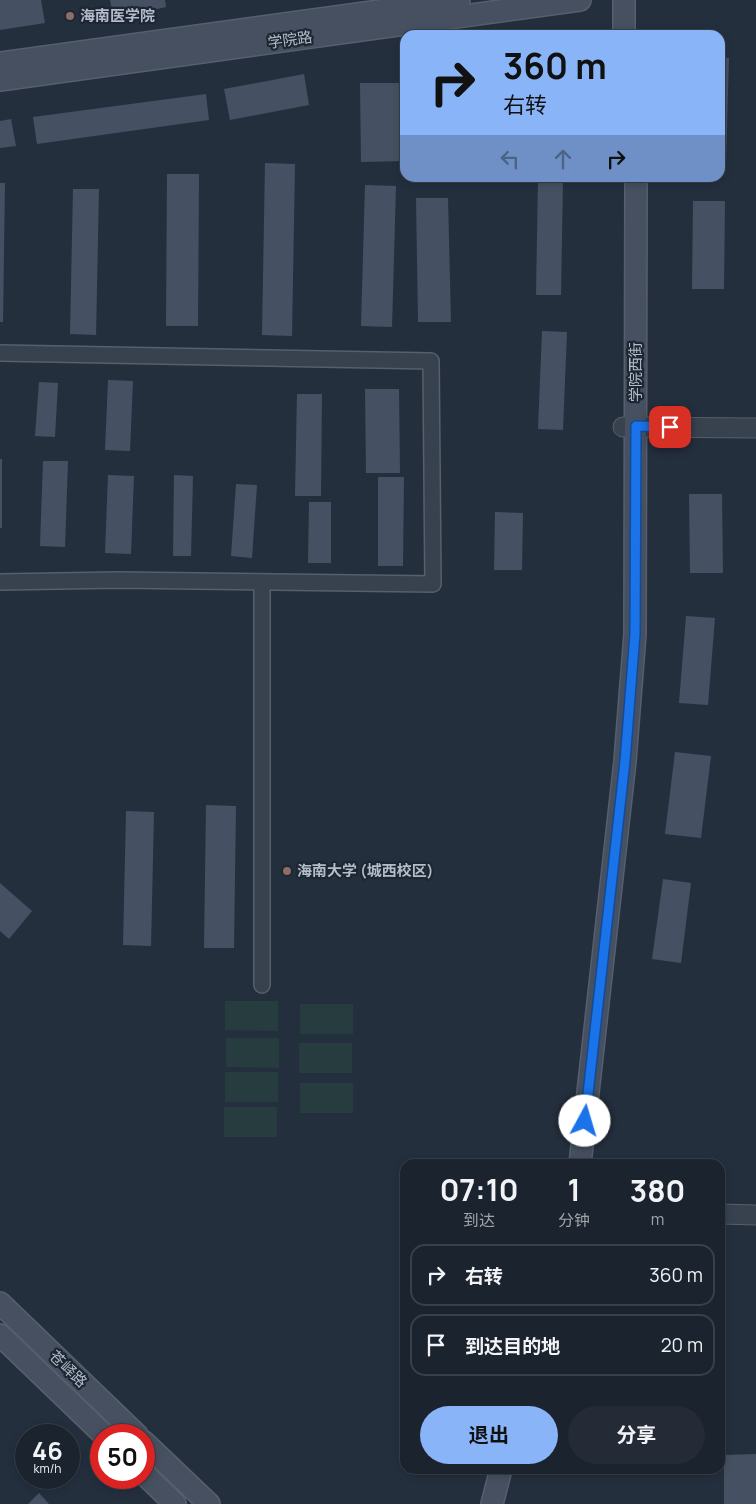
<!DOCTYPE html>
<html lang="zh">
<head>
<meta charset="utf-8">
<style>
  :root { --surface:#1b232e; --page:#242b36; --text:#f1f3f6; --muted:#a0a4aa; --line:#39404a; --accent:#8ab4f8 }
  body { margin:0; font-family:Manrope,"Noto Sans SC",sans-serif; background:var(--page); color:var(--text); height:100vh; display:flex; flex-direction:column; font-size:19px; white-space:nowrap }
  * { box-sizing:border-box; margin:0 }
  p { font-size:16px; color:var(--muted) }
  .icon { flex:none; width:28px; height:28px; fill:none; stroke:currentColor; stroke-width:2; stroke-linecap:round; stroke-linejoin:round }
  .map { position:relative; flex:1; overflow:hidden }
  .drawer { position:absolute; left:400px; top:1159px; width:325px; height:315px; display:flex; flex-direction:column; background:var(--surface); border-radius:15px; box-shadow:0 2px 8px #0003,0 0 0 1px var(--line) }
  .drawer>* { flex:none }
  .banner { position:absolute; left:400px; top:30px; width:325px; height:152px; border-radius:15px; box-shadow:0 2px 8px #0003,0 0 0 1px var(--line); background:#8ab4f8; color:#111; overflow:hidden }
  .speed { position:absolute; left:15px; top:1424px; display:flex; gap:10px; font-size:25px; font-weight:700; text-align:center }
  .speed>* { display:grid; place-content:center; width:65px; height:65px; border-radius:50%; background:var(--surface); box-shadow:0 2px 8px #0003,0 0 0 1px var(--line); line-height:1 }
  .speed small { font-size:12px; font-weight:400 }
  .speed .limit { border:8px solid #d22; background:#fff; color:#111 }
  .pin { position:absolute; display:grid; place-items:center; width:42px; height:42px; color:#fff; margin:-21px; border-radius:10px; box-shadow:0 2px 8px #0006 }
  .me { position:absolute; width:55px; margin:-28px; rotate:6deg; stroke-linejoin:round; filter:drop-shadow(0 0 4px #0008) }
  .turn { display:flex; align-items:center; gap:18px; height:105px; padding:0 20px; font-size:22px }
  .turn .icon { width:65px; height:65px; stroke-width:2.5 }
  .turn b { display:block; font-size:35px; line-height:42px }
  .lanes { display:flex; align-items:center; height:48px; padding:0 20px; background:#0003; justify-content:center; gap:25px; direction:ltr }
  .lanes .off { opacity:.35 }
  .eta { display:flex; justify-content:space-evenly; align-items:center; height:85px; text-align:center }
  .eta b { font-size:30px; font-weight:700; line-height:35px }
  .primary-button { display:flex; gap:10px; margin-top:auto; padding:10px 20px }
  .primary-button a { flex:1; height:58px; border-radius:30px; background:var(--accent); color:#111; font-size:20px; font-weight:700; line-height:58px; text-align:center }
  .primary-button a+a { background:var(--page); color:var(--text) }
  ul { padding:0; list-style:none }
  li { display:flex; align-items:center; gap:15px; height:62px; margin:0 10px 8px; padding:0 10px; border:2px solid var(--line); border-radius:15px }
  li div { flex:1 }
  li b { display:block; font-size:19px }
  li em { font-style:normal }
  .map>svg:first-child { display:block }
  .green { fill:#263c3f }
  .building { fill:#455162 }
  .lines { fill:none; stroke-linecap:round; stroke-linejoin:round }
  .minor-casing { stroke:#565f6c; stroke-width:18 }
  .tertiary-casing { stroke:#565f6c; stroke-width:21 }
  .secondary-casing { stroke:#565f6c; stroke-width:24 }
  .minor { stroke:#38414e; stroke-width:15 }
  .tertiary { stroke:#38414e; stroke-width:19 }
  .secondary { stroke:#465061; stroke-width:21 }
  .route-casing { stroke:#114b97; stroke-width:12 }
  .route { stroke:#1a73e8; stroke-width:9 }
  .education-dot { fill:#8d6e63; stroke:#1d2633; stroke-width:2 }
  .labels { text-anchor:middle; stroke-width:4.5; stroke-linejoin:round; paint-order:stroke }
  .poi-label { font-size:15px; font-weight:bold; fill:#b4bcc9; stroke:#1d2633; text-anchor:start }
  .street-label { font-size:15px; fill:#b4bcc9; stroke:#1d2633 }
</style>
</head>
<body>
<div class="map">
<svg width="756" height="1504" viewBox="0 0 756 1504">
  <rect width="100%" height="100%" fill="#242f3e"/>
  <!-- green -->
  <g class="green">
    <polygon points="225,1001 278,1001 278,1031 225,1030"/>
    <rect x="300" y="1004" width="53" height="30"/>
    <polygon points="226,1038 279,1038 279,1068 226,1067"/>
    <rect x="299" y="1043" width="53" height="30"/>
    <rect x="225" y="1072" width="53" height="30"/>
    <rect x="300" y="1083" width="53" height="30"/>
    <rect x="224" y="1107" width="53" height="30"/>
  </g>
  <!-- building -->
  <g class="building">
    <polygon points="0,0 41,0 45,23 0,30"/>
    <polygon points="110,0 165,0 166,7 114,19"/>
    <polygon points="720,58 729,58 726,164 720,164"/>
    <polygon points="304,74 309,105 230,120 224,89"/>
    <polygon points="360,83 405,83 405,161 361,162"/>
    <polygon points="206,94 209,120 37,144 33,117"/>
    <polygon points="11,119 16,146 0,148 0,121"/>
    <polygon points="265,163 295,164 292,336 262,335"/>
    <polygon points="167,174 199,174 198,326 166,326"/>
    <polygon points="538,179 563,180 561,295 536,295"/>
    <polygon points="0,183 5,183 3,322 0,322"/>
    <polygon points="365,185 396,186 392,327 361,326"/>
    <polygon points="73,189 99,189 96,335 70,334"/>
    <polygon points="416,198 448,198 451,322 418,322"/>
    <polygon points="693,201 725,201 724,289 692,289"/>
    <polygon points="542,331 567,332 563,430 538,429"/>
    <polygon points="108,380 133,381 130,451 105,450"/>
    <polygon points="39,382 58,383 55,437 35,436"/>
    <polygon points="365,389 399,389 400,473 366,473"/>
    <polygon points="297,394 322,394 321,496 295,496"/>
    <rect x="0" y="459" width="2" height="69"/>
    <polygon points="43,461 68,461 65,547 40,546"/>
    <polygon points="108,475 134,476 131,554 105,553"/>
    <polygon points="174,475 193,476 191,556 173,556"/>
    <polygon points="378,477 404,477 403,566 378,566"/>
    <polygon points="236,484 257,485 252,558 231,556"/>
    <polygon points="689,494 722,494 723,573 690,573"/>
    <polygon points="309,502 331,502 331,563 308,563"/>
    <polygon points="495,512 523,513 522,570 494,570"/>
    <polygon points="686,616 715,618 708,705 679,703"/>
    <polygon points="675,752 711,756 701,838 665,834"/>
    <polygon points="206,805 236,806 234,948 204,948"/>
    <polygon points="126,811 154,812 151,946 123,945"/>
    <polygon points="663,879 691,883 681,963 652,959"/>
    <polygon points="0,883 32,911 9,939 0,931"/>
    <polygon points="756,1454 756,1504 724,1504 724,1455"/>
    <polygon points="39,1493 49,1504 28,1504"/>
  </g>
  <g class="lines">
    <defs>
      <g id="minor">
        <polyline points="0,353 431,361 433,584 118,580 0,582"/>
        <polyline points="262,985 262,582"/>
      </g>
      <g id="tertiary">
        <polyline points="623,427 756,428"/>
        <polyline points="720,1214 756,1215"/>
      </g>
      <g id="secondary">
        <polyline points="624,35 624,0"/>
        <polyline points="0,63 459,0"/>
        <polyline points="0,80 580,0"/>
        <polyline points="580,1164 625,761 635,634 636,178"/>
        <polyline points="0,1303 137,1435"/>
        <polyline points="0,1335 104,1435"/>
        <polyline points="144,1442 209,1504"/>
        <polyline points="144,1474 175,1504"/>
        <polyline points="492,1504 501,1469"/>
      </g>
    </defs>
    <!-- minor casing -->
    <use href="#minor" class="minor-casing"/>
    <!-- tertiary casing -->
    <use href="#tertiary" class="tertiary-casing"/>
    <!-- secondary casing -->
    <use href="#secondary" class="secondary-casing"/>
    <!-- minor -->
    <use href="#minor" class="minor"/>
    <!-- tertiary -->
    <use href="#tertiary" class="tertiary"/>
    <!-- secondary -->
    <use href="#secondary" class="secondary"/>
  </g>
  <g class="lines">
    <defs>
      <polyline id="route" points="585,1121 625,761 635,634 636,426 670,427"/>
    </defs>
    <!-- route casing -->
    <use href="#route" class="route-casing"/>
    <!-- route -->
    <use href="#route" class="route"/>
  </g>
  <!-- markers -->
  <g class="education-dot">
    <circle cx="70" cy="16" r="5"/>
    <circle cx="287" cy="871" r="5"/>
  </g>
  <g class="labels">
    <!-- poi labels -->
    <g class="poi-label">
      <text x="80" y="21">海南医学院</text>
      <text x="297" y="876">海南大学 (城西校区)</text>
    </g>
    <!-- street labels -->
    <g class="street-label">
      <text transform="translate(290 40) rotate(-8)" y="5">学院路</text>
      <text transform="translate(636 372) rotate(-90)" y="5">学院西街</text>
      <text transform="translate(68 1369) rotate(44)" y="5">苍峄路</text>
    </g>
  </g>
</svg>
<div class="speed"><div>46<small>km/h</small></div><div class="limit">50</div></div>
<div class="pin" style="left:670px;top:427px;background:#d93025"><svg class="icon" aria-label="arrive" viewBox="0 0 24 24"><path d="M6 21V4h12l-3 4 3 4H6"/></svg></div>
<svg class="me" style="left:585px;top:1121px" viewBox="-20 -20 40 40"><circle r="19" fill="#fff"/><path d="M0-13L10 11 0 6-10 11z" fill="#1a73e8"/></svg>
<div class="banner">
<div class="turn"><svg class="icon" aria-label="right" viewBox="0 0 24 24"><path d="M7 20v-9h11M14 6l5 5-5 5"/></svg><div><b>360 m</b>右转</div></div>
<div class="lanes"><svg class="icon off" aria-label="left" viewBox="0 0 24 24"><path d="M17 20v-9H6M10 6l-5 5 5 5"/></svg><svg class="icon off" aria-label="ahead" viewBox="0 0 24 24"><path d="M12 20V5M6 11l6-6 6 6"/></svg><svg class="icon" aria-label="right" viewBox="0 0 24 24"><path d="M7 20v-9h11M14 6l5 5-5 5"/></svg></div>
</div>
<section class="drawer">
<div class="eta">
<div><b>07:10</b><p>到达</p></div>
<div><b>1</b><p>分钟</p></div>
<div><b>380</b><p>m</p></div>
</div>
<ul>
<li><svg class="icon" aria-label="right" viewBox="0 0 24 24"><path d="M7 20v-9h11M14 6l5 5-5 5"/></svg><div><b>右转</b></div><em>360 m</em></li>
<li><svg class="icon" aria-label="arrive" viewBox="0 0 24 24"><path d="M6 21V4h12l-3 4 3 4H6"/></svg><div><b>到达目的地</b></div><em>20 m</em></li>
</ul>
<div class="primary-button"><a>退出</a><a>分享</a></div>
</section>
</div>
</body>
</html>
